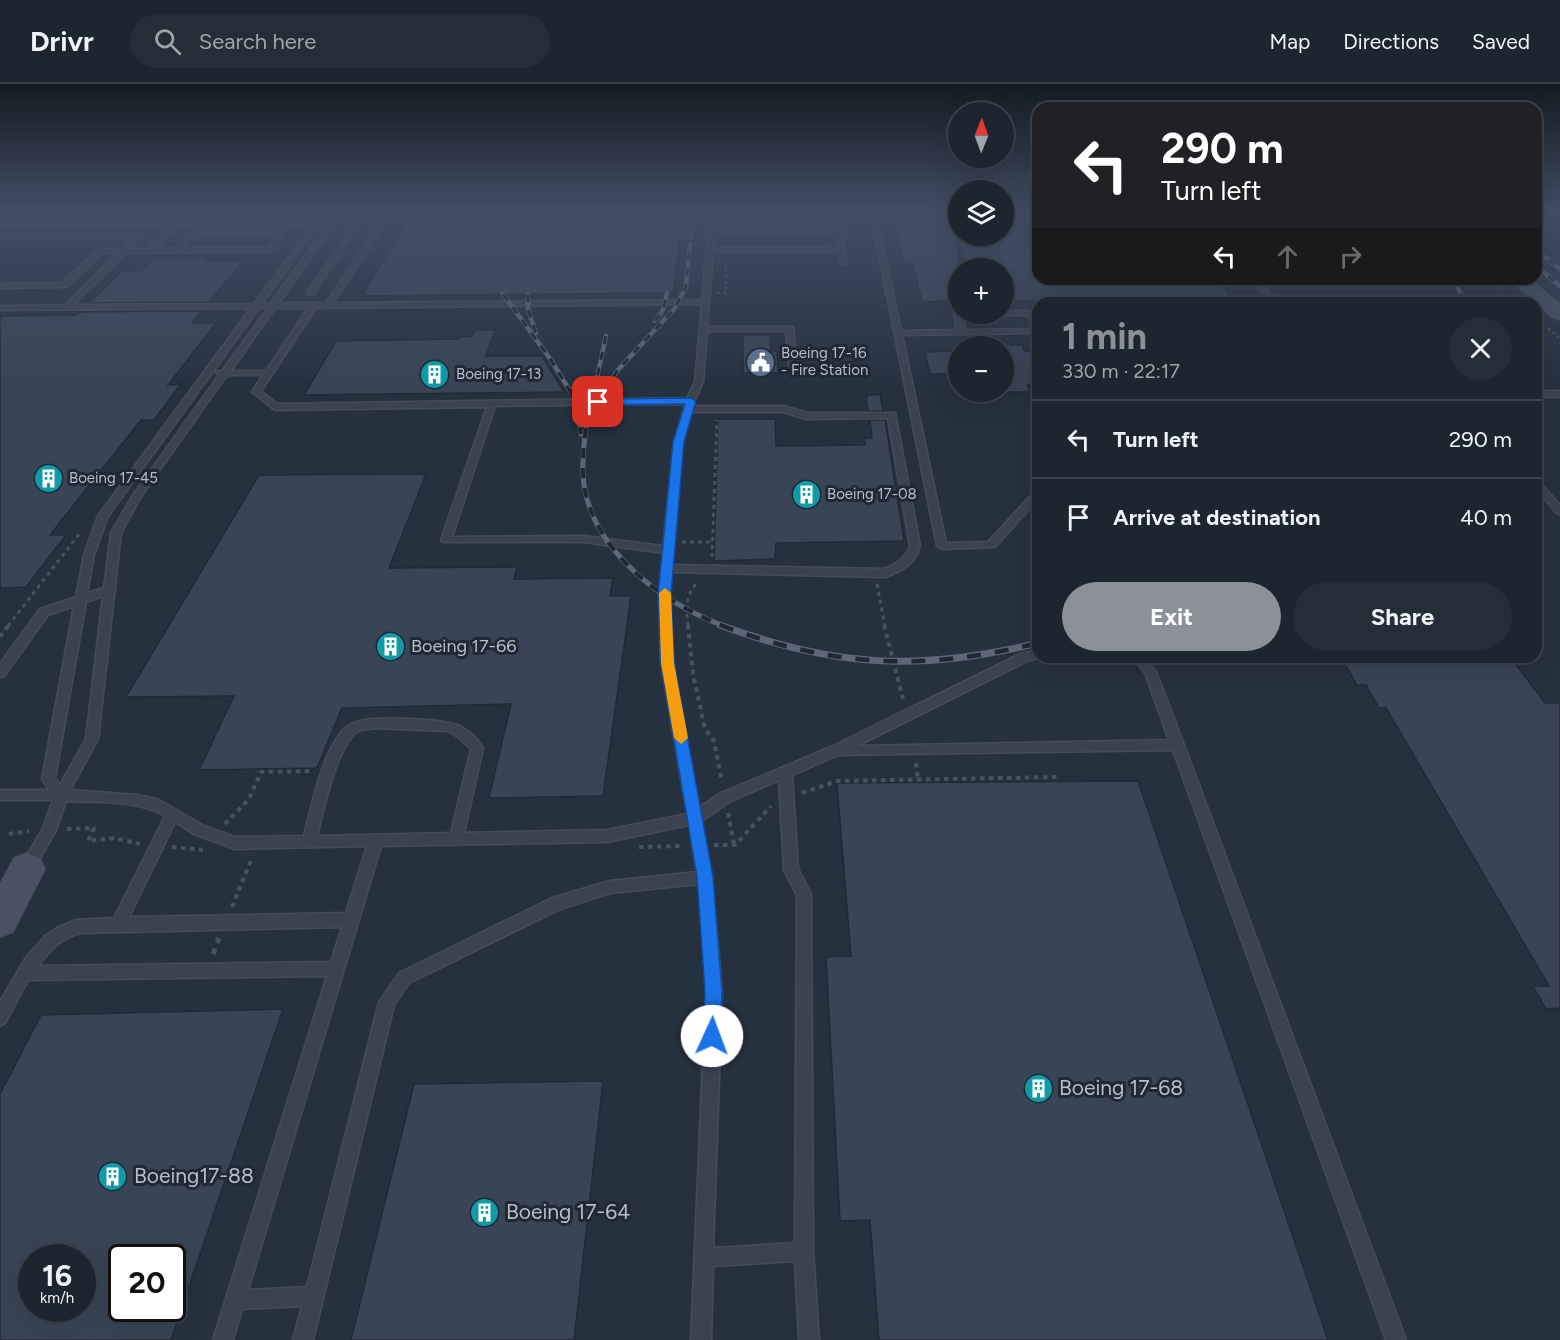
<!DOCTYPE html>
<html lang="en">
<head>
<meta charset="utf-8">
<style>
  :root { --surface:#1c2530; --page:#252d38; --text:#f1f3f6; --muted:#a0a5ab; --line:#3a424c; --accent:#8c9099 }
  body { margin:0; font-family:Figtree,sans-serif; background:var(--page); color:var(--text); height:100vh; display:flex; flex-direction:column; font-size:22px; white-space:nowrap }
  * { box-sizing:border-box; margin:0 }
  p { font-size:20px; color:var(--muted) }
  .icon { flex:none; width:33px; height:33px; fill:none; stroke:currentColor; stroke-width:2; stroke-linecap:round; stroke-linejoin:round }
  .map { position:relative; flex:1; overflow:hidden }
  .details { position:absolute; left:1032px; top:213px; width:510px; height:366px; display:flex; flex-direction:column; background:var(--surface); border-radius:18px; box-shadow:0 6px 24px #0002,0 0 0 2px var(--line) }
  .details>* { flex:none }
  .top-card { position:absolute; left:1032px; top:18px; width:510px; height:183px; border-radius:18px; box-shadow:0 6px 24px #0002,0 0 0 2px var(--line); background:#202124; color:#fff; overflow:hidden }
  .needle { width:39px; rotate:1deg }
  .buttons { position:absolute; left:948px; top:18px; display:grid; gap:12px }
  .buttons a { display:grid; place-items:center; width:66px; height:66px; border-radius:50%; background:var(--surface); box-shadow:0 6px 24px #0002,0 0 0 2px var(--line); font-size:30px }
  .speed { position:absolute; left:18px; top:1160px; display:flex; gap:12px; font-size:30px; font-weight:700; text-align:center }
  .speed>* { display:grid; place-content:center; width:78px; height:78px; border-radius:50%; background:var(--surface); box-shadow:0 6px 24px #0002,0 0 0 2px var(--line); line-height:1 }
  .speed small { font-size:15px; font-weight:400 }
  .speed .limit { border:3px solid #111; border-radius:9px; background:#fff; color:#111 }
  .pin { position:absolute; display:grid; place-items:center; width:51px; height:51px; color:#fff; margin:-26px; border-radius:12px; box-shadow:0 3px 9px #0006 }
  .me { position:absolute; width:66px; margin:-33px; rotate:2deg; stroke-linejoin:round; filter:drop-shadow(0 0 4px #0008) }
  .turn { display:flex; align-items:center; gap:21px; height:126px; padding:0 30px; font-size:27px }
  .turn .icon { width:78px; height:78px; stroke-width:2.5 }
  .turn b { display:block; font-size:42px; line-height:51px }
  .lanes { display:flex; align-items:center; height:57px; padding:0 30px; background:#0003; justify-content:center; gap:30px; direction:ltr }
  .lanes .off { opacity:.35 }
  .round { display:grid; place-items:center; flex:none; width:63px; height:63px; border-radius:32px; background:var(--page) }
  .headline { display:flex; align-items:center; justify-content:space-between; height:102px; padding:0 30px }
  h1 { font-size:36px; font-weight:700; line-height:45px; color:var(--accent) }
  .action { display:flex; gap:12px; margin-top:auto; padding:12px 30px }
  .action a { flex:1; height:69px; border-radius:36px; background:var(--accent); color:#fff; font-size:24px; font-weight:700; line-height:69px; text-align:center }
  .action a+a { background:var(--page); color:var(--text) }
  ul { padding:0; list-style:none }
  li { display:flex; align-items:center; gap:18px; height:78px; padding:0 30px; border-top:2px solid var(--line) }
  li div { flex:1 }
  li b { display:block; font-size:22px }
  li em { font-style:normal }
  header { display:flex; align-items:center; gap:36px; box-sizing:border-box; height:84px; padding:0 30px; background:var(--surface); border-bottom:2px solid var(--line) }
  header strong { font-size:28px }
  nav { display:flex; gap:33px; margin-inline-start:auto; font-size:21px }
  .search { width:420px; height:54px; background:var(--page); display:flex; align-items:center; gap:15px; box-sizing:border-box; padding:0 21px; border-radius:33px; color:var(--muted); font-size:22px }
  .map>svg:first-child { display:block }
  .building { fill:#394556; stroke:#212a37; stroke-width:1.5; fill-rule:evenodd }
  .lines { fill:none; stroke-linecap:round; stroke-linejoin:round }
  .lane-casing { stroke:#444c59; stroke-width:3 }
  .secondary-casing { stroke:#444c59; stroke-width:2 }
  .path-far3 { stroke:#425759; stroke-width:2; stroke-dasharray:3 3; stroke-linecap:butt }
  .path-far2 { stroke:#425759; stroke-width:3; stroke-dasharray:4 4; stroke-linecap:butt }
  .path-far1 { stroke:#425759; stroke-width:4; stroke-dasharray:4.5 4.5; stroke-linecap:butt }
  .path { stroke:#425759; stroke-width:5; stroke-dasharray:6 6; stroke-linecap:butt }
  .lane { fill:#3b4350; fill-rule:evenodd }
  .secondary { fill:#495263; fill-rule:evenodd }
  .rail-far2-casing { stroke:#5d6777; stroke-width:4.5 }
  .rail-far1-casing { stroke:#5d6777; stroke-width:5 }
  .rail-casing { stroke:#5d6777; stroke-width:7 }
  .rail-far2 { stroke:#1f2835; stroke-width:3; stroke-dasharray:8; stroke-linecap:butt }
  .rail-far1 { stroke:#1f2835; stroke-width:4; stroke-dasharray:10; stroke-linecap:butt }
  .rail { stroke:#1f2835; stroke-width:4.5; stroke-dasharray:14; stroke-linecap:butt }
  .route { fill:#1a73e8; stroke:#114b97; stroke-width:1.5 }
  .slow { fill:#f59e0b }
  .labels { text-anchor:middle; stroke-width:6; stroke-linejoin:round; paint-order:stroke }
  .far-poi-label { font-size:15px; fill:#b7beca; stroke:#1f2835; text-anchor:start }
  .poi-label { font-size:18px; fill:#b7beca; stroke:#1f2835; text-anchor:start }
  .near-poi-label { font-size:21px; fill:#b7beca; stroke:#1f2835; text-anchor:start }
</style>
</head>
<body>
<header>
<strong>Drivr</strong>
<div class="search"><svg class="icon" aria-label="search" viewBox="0 0 24 24"><circle cx="10" cy="10" r="6"/><path d="M15 15l6 6"/></svg>Search here</div>
<nav><a>Map</a><a>Directions</a><a>Saved</a></nav>
</header>
<div class="map">
<svg width="1560" height="1256" viewBox="0 0 1560 1256">
  <rect width="100%" height="100%" fill="#263140"/>
  <!-- building -->
  <g class="building">
    <polygon points="413,127 698,127 695,157 680,157 673,209 362,212"/>
    <polygon points="891,127 958,127 958,152 1004,152 1004,127 1014,127 1038,180 1038,195 1218,195 1232,215 1004,217 1004,184 967,184 958,156 958,217 922,218 913,180 904,180"/>
    <polygon points="209,174 206,177 243,177 209,218 89,219 121,188 143,186 154,175"/>
    <polygon points="202,227 192,239 216,239 168,301 181,300 154,336 141,336 50,451 66,451 26,503 0,504 0,232 76,231 80,228"/>
    <polygon points="475,246 495,246 486,272 542,272 564,308 304,311 336,257 458,255 459,253 473,252"/>
    <polygon points="743,251 770,251 771,267 777,267 778,289 743,289"/>
    <polygon points="1004,261 1022,261 1024,267 1038,267 1038,301 1028,301 1030,308 1004,308"/>
    <polygon points="958,267 958,290 930,290 925,268"/>
    <polygon points="880,310 883,327 868,327 866,312"/>
    <polygon points="718,335 775,335 776,362 865,361 864,354 872,354 870,336 885,336 904,457 776,459 775,475 714,477"/>
    <polygon points="426,390 389,484 517,483 514,495 613,494 610,512 631,512 603,712 489,714 511,620 342,624 317,684 199,686 234,612 126,613 259,391"/>
    <polygon points="1511,574 1545,619 1560,619 1560,924 1546,925 1533,902 1549,902 1386,624 1379,624 1366,601 1357,601 1342,575"/>
    <polygon points="1138,697 1328,1256 879,1256 870,1136 840,1137 826,873 851,872 837,699"/>
    <path d="M 283,925 L 171,1256 L 0,1256 L 0,1010 L 41,931 ZM 32,1173 L 82,1173 L 82,1224 L 32,1224 ZM 122,1173 L 172,1173 L 172,1224 L 122,1224 Z"/>
    <polygon points="603,997 574,1256 351,1256 414,1000"/>
  </g>
  <g class="lines">
    <defs>
      <g id="lane">
        <path d="M 323,127 L 329,127 L 322,137 L 331,136 L 338,127 L 344,127 L 338,136 L 381,136 L 387,127 L 393,127 L 333,219 L 702,216 L 710,127 L 716,127 L 715,145 L 837,145 L 834,127 L 840,127 L 844,147 L 846,181 L 841,180 L 839,167 L 713,168 L 707,243 L 793,243 L 797,282 L 793,284 L 789,282 L 786,247 L 707,247 L 703,298 L 692,322 L 784,322 L 807,329 L 895,329 L 920,462 C 915,480 902,487 885,493 L 671,488 C 665,567 685,646 699,724 L 719,710 L 831,663 L 1020,570 L 1038,566 L 1038,573 L 1042,573 L 1027,577 L 857,662 L 1169,656 L 1145,589 L 1133,573 L 1145,573 L 1156,588 L 1184,661 L 1406,1256 L 1386,1256 L 1173,666 L 838,671 L 792,691 L 798,785 L 811,810 L 813,1167 L 819,1256 L 799,1256 L 795,1177 L 713,1182 L 711,1256 L 691,1256 L 706,908 L 699,800 L 610,809 L 560,825 L 409,899 L 394,921 L 313,1256 L 293,1256 L 302,1222 L 242,1225 L 233,1256 L 213,1256 L 327,892 L 28,896 L 5,939 L 0,942 L 0,918 L 25,875 L 45,852 L 57,844 L 76,836 L 114,834 L 165,732 C 136,715 98,719 66,717 L 56,746 L 32,788 L 27,790 L 22,788 L 20,784 L 43,744 L 53,716 L 0,716 L 0,706 L 49,706 L 42,695 L 74,522 L 48,531 L 4,592 L 0,593 L 0,580 L 40,525 L 76,513 L 84,471 L 98,432 L 251,224 L 0,226 L 0,222 L 65,221 L 118,169 L 101,169 L 67,203 L 0,204 L 0,200 L 62,199 L 97,166 L 122,165 L 133,154 L 0,155 L 0,151 L 139,150 L 142,152 L 130,165 L 148,165 L 171,142 L 0,143 L 0,139 L 316,137 ZM 319,140 L 328,140 L 271,219 L 262,220 ZM 335,140 L 378,140 L 326,219 L 279,219 ZM 313,141 L 254,220 L 73,221 L 126,169 L 270,168 L 285,150 L 282,148 L 191,149 L 176,164 L 156,165 L 178,142 ZM 715,149 L 838,149 L 839,163 L 713,164 ZM 277,152 L 268,164 L 183,164 L 193,153 ZM 702,220 L 695,298 L 687,314 L 277,320 L 261,307 L 316,224 ZM 259,224 L 268,224 L 222,287 L 217,287 L 216,289 L 219,291 L 133,411 L 111,449 L 104,504 L 87,509 L 94,471 L 108,432 ZM 275,224 L 308,224 L 266,287 L 231,287 ZM 227,291 L 263,291 L 252,308 L 275,326 L 487,323 L 441,456 L 442,458 L 584,458 L 663,469 L 659,511 L 661,579 L 687,730 L 607,746 L 464,749 L 483,664 C 478,655 469,647 460,642 C 445,635 377,632 360,637 C 352,639 346,642 341,648 C 321,675 312,720 304,752 L 235,753 L 204,742 L 157,715 L 137,711 L 70,706 L 98,655 L 121,449 L 140,414 ZM 685,320 L 674,358 L 663,462 L 584,452 L 452,453 L 495,322 ZM 691,328 L 783,328 L 806,335 L 888,334 L 910,462 C 906,475 896,480 884,485 L 672,481 L 682,358 ZM 103,512 L 86,655 L 60,701 L 55,694 L 86,518 ZM 375,644 L 448,647 L 458,653 L 471,665 L 451,749 L 317,752 C 323,728 337,661 357,648 C 362,645 369,645 375,644 ZM 779,696 L 784,786 L 797,811 L 795,1159 L 713,1164 L 722,908 L 712,793 L 702,737 L 729,718 ZM 175,738 L 194,750 L 235,765 L 367,762 L 346,829 L 129,833 ZM 689,741 L 697,788 L 610,797 L 552,814 L 399,889 L 379,918 L 307,1203 L 248,1206 L 381,762 L 607,758 ZM 342,843 L 331,878 L 38,882 C 49,867 62,853 81,849 Z"/>
        <polygon points="870,127 876,127 901,247 957,246 954,229 958,227 958,230 962,230 965,246 1033,245 1028,231 1001,231 1004,227 1034,227 1038,237 1038,249 902,251 946,459 988,458 1035,407 1038,406 1038,415 995,463 942,465 937,462"/>
        <polygon points="350,146 355,147 314,210 308,210 307,208"/>
        <polygon points="1251,195 1259,195 1278,219 1270,219"/>
        <rect x="1536" y="307" width="24" height="6"/>
        <polygon points="1536,397 1539,398 1560,421 1560,430 1557,429 1536,406"/>
      </g>
      <g id="secondary">
        <polygon points="1509,195 1530,195 1560,220 1560,236 1553,234"/>
        <polygon points="27,769 40,774 45,785 13,848 0,853 0,800 14,774"/>
      </g>
    </defs>
    <!-- lane casing -->
    <use href="#lane" class="lane-casing"/>
    <!-- secondary casing -->
    <use href="#secondary" class="secondary-casing"/>
    <!-- path-far3 -->
    <g class="path-far3">
      <polyline points="390,148 401,147"/>
      <polyline points="1491,195 1504,206"/>
      <polyline points="717,209 726,209 726,177"/>
      <polyline points="1548,244 1560,255"/>
    </g>
    <!-- path-far2 -->
    <g class="path-far2">
      <polyline points="682,458 711,458"/>
      <polyline points="712,473 717,336"/>
      <polyline points="877,500 885,542"/>
      <polyline points="8,542 80,449"/>
      <path d="M 688,542 C 686,525 685,511 698,498"/>
    </g>
    <!-- path-far1 -->
    <g class="path-far1">
      <polyline points="688,541 693,590 705,645 714,657 722,698"/>
      <polyline points="884,541 904,619"/>
      <polyline points="0,553 9,541"/>
      <polyline points="916,679 918,696"/>
      <polyline points="802,709 837,697 1057,693"/>
      <polyline points="728,729 734,760"/>
      <polyline points="225,740 249,715 261,688 312,687"/>
      <polyline points="67,745 94,744 88,757 114,754 140,760"/>
      <polyline points="9,750 29,747"/>
      <polyline points="714,761 735,761 771,722"/>
      <polyline points="172,763 203,766"/>
      <polyline points="639,763 683,762"/>
      <polyline points="232,823 252,774"/>
    </g>
    <!-- path -->
    <polyline class="path" points="213,870 219,854"/>
    <!-- lane -->
    <use href="#lane" class="lane"/>
    <!-- secondary -->
    <use href="#secondary" class="secondary"/>
    <defs>
      <g id="rail-far2">
        <polyline points="1536,166 1560,185"/>
        <polyline points="1536,182 1560,202"/>
        <polyline points="1453,195 1462,212 1462,219"/>
        <polyline points="503,210 551,276 570,307"/>
        <polyline points="528,210 528,226 536,249"/>
        <polyline points="655,237 663,226 667,209"/>
        <polyline points="594,307 606,252"/>
        <polyline points="605,307 617,287 675,224 686,203 690,160"/>
      </g>
      <g id="rail-far1">
        <polyline points="570,305 578,328 581,350"/>
        <path d="M 594,305 C 587,336 580,370 584,401 C 594,468 664,520 724,542"/>
        <polyline points="597,321 606,305"/>
      </g>
      <path id="rail" d="M 720,541 C 833,583 920,588 1038,559"/>
    </defs>
    <!-- rail-far2 casing -->
    <use href="#rail-far2" class="rail-far2-casing"/>
    <!-- rail-far1 casing -->
    <use href="#rail-far1" class="rail-far1-casing"/>
    <!-- rail casing -->
    <use href="#rail" class="rail-casing"/>
    <!-- rail-far2 -->
    <use href="#rail-far2" class="rail-far2"/>
    <!-- rail-far1 -->
    <use href="#rail-far1" class="rail-far1"/>
    <!-- rail -->
    <use href="#rail" class="rail"/>
  </g>
  <!-- sky -->
  <linearGradient id="sky" x2="0" y2="1"><stop stop-color="#151b23"/><stop offset="0.42" stop-color="#414e64"/><stop offset="1" stop-color="#414e64" stop-opacity="0"/></linearGradient>
  <rect width="1560" height="303" fill="url(#sky)"/>
  <!-- route -->
  <polygon class="route" points="691,314 696,317 684,358 671,511 674,579 713,793 722,908 721,952 718,959 712,961 706,959 703,952 705,908 697,793 661,579 658,511 673,358 685,320 598,321 594,318 598,315"/>
  <!-- slow -->
  <polygon class="slow" points="665,504 671,509 674,579 688,654 681,660 674,654 661,579 659,509"/>
  <!-- icons -->
  <defs>
    <symbol id="civic-disc" viewBox="-11 -11 22 22"><circle r="9.5" fill="#5c6f8a" stroke="#1f2835"/><path d="M-.6-6.5H3V-4.5H.6V-3L4-1V1h2V6H-6V1h2V-1L-.6-3ZM-1.2 2.5V6h2.4V2.5Z" fill="#fff"/></symbol>
    <symbol id="building-disc" viewBox="-11 -11 22 22"><circle r="9.5" fill="#0f9aa8" stroke="#1f2835"/><path d="M-4-6H4V6H1V3H-1V6H-4ZM-2.5-4.3h1.7v1.8h-1.7ZM.8-4.3h1.7v1.8H.8ZM-2.5-1h1.7V.8h-1.7ZM.8-1h1.7V.8H.8Z" fill="#fff"/></symbol>
  </defs>
  <g fill-rule="evenodd">
    <use href="#civic-disc" x="744" y="262" width="33" height="33"/>
    <use href="#building-disc" x="418" y="274" width="33" height="33"/>
    <use href="#building-disc" x="32" y="378" width="33" height="33"/>
    <use href="#building-disc" x="790" y="394" width="33" height="33"/>
    <use href="#building-disc" x="374" y="546" width="33" height="33"/>
    <use href="#building-disc" x="1022" y="988" width="33" height="33"/>
    <use href="#building-disc" x="96" y="1076" width="33" height="33"/>
    <use href="#building-disc" x="468" y="1112" width="33" height="33"/>
  </g>
  <g class="labels">
    <!-- far-poi labels -->
    <g class="far-poi-label">
      <text x="781" y="274">Boeing 17-16<tspan x="781" dy="17">- Fire Station</tspan></text>
      <text x="456" y="295">Boeing 17-13</text>
      <text x="69" y="399">Boeing 17-45</text>
      <text x="827" y="415">Boeing 17-08</text>
    </g>
    <!-- poi labels -->
    <g class="poi-label">
      <text x="411" y="568">Boeing 17-66</text>
    </g>
    <!-- near-poi labels -->
    <g class="near-poi-label">
      <text x="1059" y="1011">Boeing 17-68</text>
      <text x="134" y="1099">Boeing17-88</text>
      <text x="506" y="1135">Boeing 17-64</text>
    </g>
  </g>
</svg>
<div class="buttons">
<a><svg class="needle" viewBox="-14 -14 28 28"><path d="M0-13l5 13h-10z" fill="#e53935"/><path d="M0 13l5-13h-10z" fill="#a0a5ab"/></svg></a>
<a><svg class="icon" aria-label="layers" viewBox="0 0 24 24"><path d="M12 4l9 5-9 5-9-5zM3 14l9 5 9-5"/></svg></a>
<a>+</a>
<a>−</a>
</div>
<div class="speed"><div>16<small>km/h</small></div><div class="limit">20</div></div>
<div class="pin" style="left:598px;top:318px;background:#d93025"><svg class="icon" aria-label="arrive" viewBox="0 0 24 24"><path d="M6 21V4h12l-3 4 3 4H6"/></svg></div>
<svg class="me" style="left:712px;top:952px" viewBox="-20 -20 40 40"><circle r="19" fill="#fff"/><path d="M0-13L10 11 0 6-10 11z" fill="#1a73e8"/></svg>
<div class="top-card">
<div class="turn"><svg class="icon" aria-label="left" viewBox="0 0 24 24"><path d="M17 20v-9H6M10 6l-5 5 5 5"/></svg><div><b>290 m</b>Turn left</div></div>
<div class="lanes"><svg class="icon" aria-label="left" viewBox="0 0 24 24"><path d="M17 20v-9H6M10 6l-5 5 5 5"/></svg><svg class="icon off" aria-label="ahead" viewBox="0 0 24 24"><path d="M12 20V5M6 11l6-6 6 6"/></svg><svg class="icon off" aria-label="right" viewBox="0 0 24 24"><path d="M7 20v-9h11M14 6l5 5-5 5"/></svg></div>
</div>
<section class="details">
<div class="headline"><div><h1>1 min</h1><p>330 m · 22:17</p></div><a class="round"><svg class="icon" aria-label="close" viewBox="0 0 24 24"><path d="M6 6l12 12M18 6L6 18"/></svg></a></div>
<ul>
<li><svg class="icon" aria-label="left" viewBox="0 0 24 24"><path d="M17 20v-9H6M10 6l-5 5 5 5"/></svg><div><b>Turn left</b></div><em>290 m</em></li>
<li><svg class="icon" aria-label="arrive" viewBox="0 0 24 24"><path d="M6 21V4h12l-3 4 3 4H6"/></svg><div><b>Arrive at destination</b></div><em>40 m</em></li>
</ul>
<div class="action"><a>Exit</a><a>Share</a></div>
</section>
</div>
</body>
</html>
